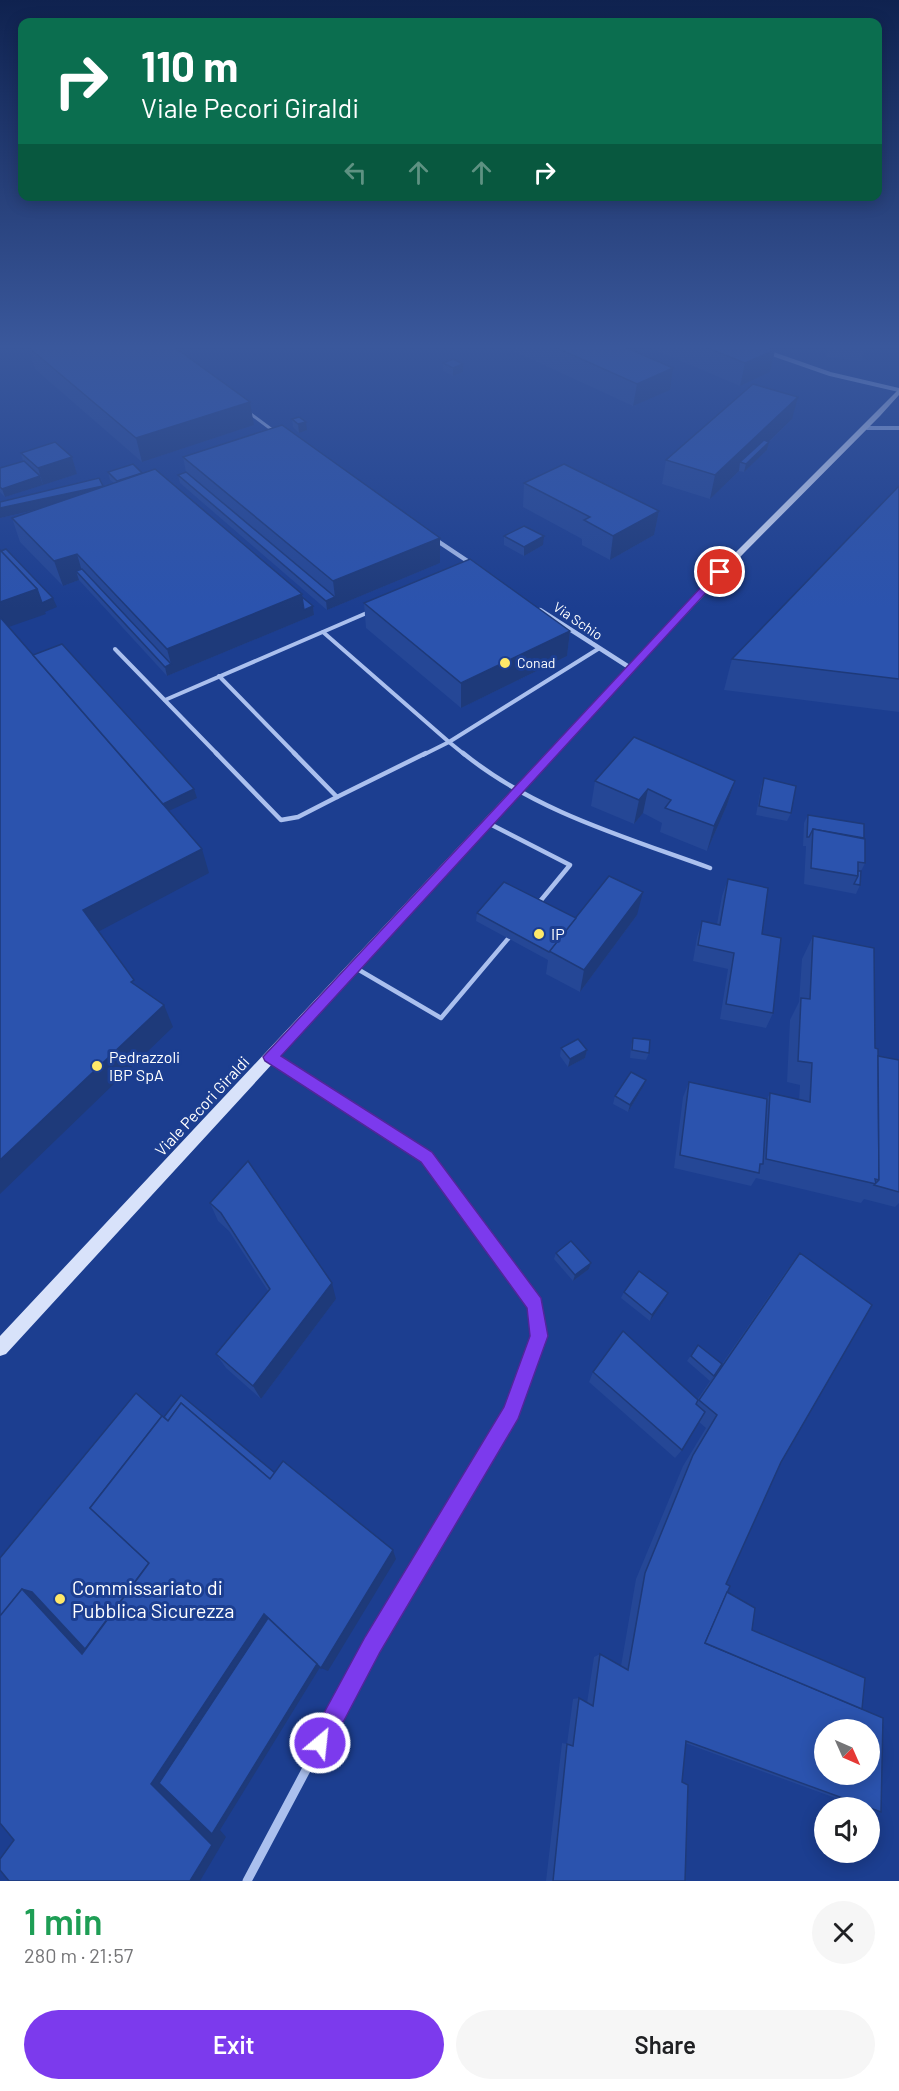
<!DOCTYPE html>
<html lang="en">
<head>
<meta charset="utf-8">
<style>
  :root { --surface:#fff; --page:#f6f6f6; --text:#202124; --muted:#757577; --accent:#7c3aed }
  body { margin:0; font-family:Barlow,sans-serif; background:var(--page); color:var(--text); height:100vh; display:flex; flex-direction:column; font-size:22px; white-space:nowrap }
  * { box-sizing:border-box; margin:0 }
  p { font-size:20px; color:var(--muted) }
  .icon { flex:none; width:33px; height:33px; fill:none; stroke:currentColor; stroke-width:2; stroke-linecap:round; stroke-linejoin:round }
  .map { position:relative; height:1881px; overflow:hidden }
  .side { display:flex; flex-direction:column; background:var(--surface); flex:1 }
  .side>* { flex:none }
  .hud { position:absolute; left:18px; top:18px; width:864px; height:183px; border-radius:12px; box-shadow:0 3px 15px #0003; background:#0b6e4f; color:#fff; overflow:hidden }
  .needle { width:39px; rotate:135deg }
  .tools { position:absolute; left:814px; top:1719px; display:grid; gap:12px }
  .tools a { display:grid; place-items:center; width:66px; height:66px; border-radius:50%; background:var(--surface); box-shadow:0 3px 15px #0003; font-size:30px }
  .pin { position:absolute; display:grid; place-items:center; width:51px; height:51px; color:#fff; margin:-26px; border:3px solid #fff; border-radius:50%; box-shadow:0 2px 6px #0007 }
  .me { position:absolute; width:66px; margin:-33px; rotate:28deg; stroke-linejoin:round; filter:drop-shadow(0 0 4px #0008) }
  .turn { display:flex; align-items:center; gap:21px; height:126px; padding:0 24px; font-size:27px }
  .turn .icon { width:78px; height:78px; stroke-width:2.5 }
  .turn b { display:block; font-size:42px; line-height:51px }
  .lanes { display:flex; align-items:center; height:57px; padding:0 24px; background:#0003; justify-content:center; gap:30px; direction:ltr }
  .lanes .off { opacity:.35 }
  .round { display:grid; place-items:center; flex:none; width:63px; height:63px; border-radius:32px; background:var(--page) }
  .head { display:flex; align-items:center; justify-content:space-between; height:102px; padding:0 24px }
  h1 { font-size:36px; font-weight:600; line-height:45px; color:#1e9e55 }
  .action { display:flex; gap:12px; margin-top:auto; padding:12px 24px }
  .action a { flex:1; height:69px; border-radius:36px; background:var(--accent); color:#fff; font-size:24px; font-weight:600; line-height:69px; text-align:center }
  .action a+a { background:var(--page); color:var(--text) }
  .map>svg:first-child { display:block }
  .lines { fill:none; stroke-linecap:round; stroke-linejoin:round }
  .service-far2 { stroke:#abc0ee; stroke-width:3 }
  .service-far1 { stroke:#abc0ee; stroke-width:4 }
  .service { stroke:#abc0ee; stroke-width:4.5 }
  .minor-far3 { stroke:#abc0ee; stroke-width:4 }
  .minor-far2 { stroke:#abc0ee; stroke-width:4.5 }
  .minor-far1 { stroke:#abc0ee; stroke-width:8 }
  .minor { stroke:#abc0ee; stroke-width:9 }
  .tertiary { fill:#abc0ee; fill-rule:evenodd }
  .secondary { fill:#d8e2fa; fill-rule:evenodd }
  .wall { fill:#254796 }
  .shaded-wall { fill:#1e3a7a }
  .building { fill:#2b53ae; stroke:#1e3a7a; stroke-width:1.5; fill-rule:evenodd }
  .route { fill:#7c3aed; stroke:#51269a; stroke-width:1.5 }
  .poi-dot { fill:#fee869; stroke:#1c3e90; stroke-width:2 }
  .labels { text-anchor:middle; stroke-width:6; stroke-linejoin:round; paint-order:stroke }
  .far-street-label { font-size:14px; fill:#fff; stroke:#1c3e90 }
  .far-poi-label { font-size:14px; fill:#fff; stroke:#1c3e90; text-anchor:start }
  .poi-label { font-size:16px; fill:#fff; stroke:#1c3e90; text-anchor:start }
  .street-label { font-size:16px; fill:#fff; stroke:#1c3e90 }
  .near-poi-label { font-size:20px; fill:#fff; stroke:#1c3e90; text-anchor:start }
</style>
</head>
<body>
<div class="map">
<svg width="899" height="1881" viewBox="0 0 899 1881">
  <rect width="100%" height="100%" fill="#1c3e90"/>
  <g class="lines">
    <!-- service-far2 -->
    <polyline class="service-far2" points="248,412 275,432"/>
    <!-- service-far1 -->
    <g class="service-far1">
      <polyline points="323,632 449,742 423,755"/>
      <polyline points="115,649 218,755"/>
      <polyline points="219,676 296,755"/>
      <polyline points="165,700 369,612"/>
      <polyline points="465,755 449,742 598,649"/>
    </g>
    <!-- service -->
    <g class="service">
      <polyline points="216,753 281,820 298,817 337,797"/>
      <polyline points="294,753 337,797 426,753"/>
      <path d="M 463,753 C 534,811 625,837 710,868"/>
      <polyline points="488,823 570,865 537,905"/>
      <polyline points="354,967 441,1018 512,934"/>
    </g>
    <!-- minor-far3 -->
    <polyline class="minor-far3" points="767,352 830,374 899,390"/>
    <!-- minor-far2 -->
    <g class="minor-far2">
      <polyline points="433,538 472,564"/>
      <polyline points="540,610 632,669"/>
    </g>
    <!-- minor-far1 -->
    <polyline class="minor-far1" points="271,1057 426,1157 535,1305 539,1336 510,1414"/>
    <!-- minor -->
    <polyline class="minor" points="247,1881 373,1644 511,1413"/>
    <!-- tertiary -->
    <polygon class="tertiary" points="899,426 899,430 867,430 864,428 867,426"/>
    <!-- secondary -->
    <polygon class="secondary" points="899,389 899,395 880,416 744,553 632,672 6,1354 0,1356 0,1336 716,572"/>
  </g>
  <!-- wall -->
  <g class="wall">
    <polygon points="498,344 618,344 670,390 633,406"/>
    <polygon points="641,344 761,344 775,350 770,372 740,386"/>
    <polygon points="828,344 867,344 862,361 826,357"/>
    <polygon points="28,347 254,425 142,462 35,369"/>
    <polygon points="443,363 463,372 453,376 443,371"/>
    <polygon points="292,419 307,430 299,433 293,427"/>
    <polygon points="792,419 769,442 767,450 744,472 739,471 710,499 662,484 666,460"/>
    <polygon points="21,453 72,457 77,474 5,497 0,492 0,468 23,461"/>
    <polygon points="183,457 440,538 440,563 327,610 180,483 178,475 186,472"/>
    <polygon points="108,472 142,473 302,594 302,597 313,606 314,615 167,676 79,580 63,586 20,542 12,518 37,510 0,518 0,502 104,487 114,483 110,480"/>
    <polygon points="524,483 659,511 654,535 610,560 582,545 582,539 523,507"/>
    <polygon points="899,486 899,712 724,690 732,659"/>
    <polygon points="504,536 543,545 524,556 504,545"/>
    <polygon points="364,603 570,631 567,656 461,708 366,628"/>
    <polygon points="764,778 791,813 787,821 756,815 761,787"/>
    <polygon points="595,781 735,781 727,805 707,851 660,832 662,823 643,813 634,824 591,806"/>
    <polygon points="808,815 864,838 865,863 861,871 860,885 856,894 804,884 806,846 803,846 804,823"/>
    <polygon points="728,879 762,934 773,1013 766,1028 720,1019 728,969 693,961 697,937 702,921 717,924 722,896"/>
    <polygon points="477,913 576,918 637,915 580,992 546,974 548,960 476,921"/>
    <polygon points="813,936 875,1048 878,1056 899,1060 899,1203 895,1207 864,1199 861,1203 756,1178 751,1186 674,1168 683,1097 689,1082 767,1099 770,1093 799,1100 800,1085 787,1082 790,1020 799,1002 802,959"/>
    <polygon points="633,1038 649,1053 646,1060 630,1058 631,1046"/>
    <polygon points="561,1048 587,1050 585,1058 568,1067 560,1056"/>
    <polygon points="643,1087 628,1112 613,1104 615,1096"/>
    <polygon points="210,1203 336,1299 261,1399 226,1368 216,1354 268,1291 229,1231 218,1221"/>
    <polygon points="556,1253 591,1263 589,1269 573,1281 554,1259"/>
    <polygon points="800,1253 781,1462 726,1584 727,1592 752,1630 862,1709 881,1812 870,1809 870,1808 860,1807 685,1743 682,1782 685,1881 546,1881 562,1743 567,1744 573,1699 579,1698 587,1703 594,1657 600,1654 621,1666 636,1579 683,1466 706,1428 699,1422 682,1450 675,1458 589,1382 593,1372 697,1400 787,1270"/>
    <polygon points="624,1292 665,1299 650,1321 621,1298"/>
    <polygon points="698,1345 722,1364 710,1381 687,1361"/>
  </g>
  <!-- shaded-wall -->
  <g class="shaded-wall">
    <polygon points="775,350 770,372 740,386 745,363"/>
    <polygon points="463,364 463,372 453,376 453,368"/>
    <polygon points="673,368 670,390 633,406 637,384"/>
    <polygon points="798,397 792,419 746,464 740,462 739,471 710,499 715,475"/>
    <polygon points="250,402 254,425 142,462 136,438"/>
    <polygon points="306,422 307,430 299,433 298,424"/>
    <polygon points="769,442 767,450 744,472 746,464"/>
    <polygon points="72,457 77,474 43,485 38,468"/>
    <polygon points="40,476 43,485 5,497 2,489"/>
    <polygon points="103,486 106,494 0,518 0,508"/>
    <polygon points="659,511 654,535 610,560 613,536"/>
    <polygon points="544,536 543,545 524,556 524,547"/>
    <polygon points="440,538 440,563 327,610 326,601 335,597 333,581"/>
    <polygon points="77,554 84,578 76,571 79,580 63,586 54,561"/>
    <polygon points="37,589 53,598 57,607 45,612 46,614 0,630 0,602"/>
    <polygon points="302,594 304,610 313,606 314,615 167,676 165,667 171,664 167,649"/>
    <polygon points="570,631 567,656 461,708 461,683"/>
    <polygon points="735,781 727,805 707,851 714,826"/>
    <polygon points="194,789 197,798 160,815 157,806"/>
    <polygon points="648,789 643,813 634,824 639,800"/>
    <polygon points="202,849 209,873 94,934 83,910"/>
    <polygon points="643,892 637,915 580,992 584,970"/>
    <polygon points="164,1005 173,1027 0,1194 0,1160"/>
    <polygon points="587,1050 585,1058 568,1067 570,1059"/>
    <polygon points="646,1080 643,1087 628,1112 630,1105"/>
    <polygon points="591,1263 589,1269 573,1281 575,1275"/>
    <polygon points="332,1283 336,1299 261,1399 253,1386"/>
    <polygon points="668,1293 665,1299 650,1321 652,1315"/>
    <polygon points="393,1550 396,1559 328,1671 321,1668"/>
    <polygon points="22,1589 45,1596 103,1657 0,1654"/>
    <polygon points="264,1614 322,1664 220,1830 226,1837 200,1881 190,1881 151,1784"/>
  </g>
  <!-- building -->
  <g class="building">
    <polygon points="37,344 170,344 250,402 136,438 28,347"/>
    <polygon points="548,344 618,344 673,368 637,384"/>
    <polygon points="697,344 761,344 775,350 745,363"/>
    <polygon points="453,359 463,364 453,368 443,363"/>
    <polygon points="753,384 798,397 715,475 666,460"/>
    <polygon points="299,417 306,422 298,424 292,419"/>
    <polygon points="282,425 440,538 333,581 183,457"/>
    <polygon points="764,440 769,442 746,464 740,462"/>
    <polygon points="55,442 72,457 38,468 21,453"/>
    <polygon points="24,461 40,476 2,489 0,487 0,468"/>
    <polygon points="133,464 142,473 117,481 108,472"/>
    <polygon points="564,464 659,511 613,536 584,520 590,517 524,483"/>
    <polygon points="155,469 302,594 167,649 77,554 54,561 12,518"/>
    <polygon points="186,472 335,597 326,601 178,475"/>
    <polygon points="99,478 103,486 0,508 0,502"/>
    <polygon points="899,486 899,679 732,659"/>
    <polygon points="524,526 544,536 524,547 504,536"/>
    <polygon points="6,549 53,598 42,603 37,589 1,551"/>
    <polygon points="0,550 37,589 0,602"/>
    <polygon points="470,559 570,631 461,683 364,603"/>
    <polygon points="82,569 171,664 165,667 76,571"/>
    <polygon points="302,597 313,606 304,610"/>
    <polygon points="0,617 202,849 83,910 134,980 131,982 164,1005 0,1160"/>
    <polygon points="62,644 194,789 163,804 33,655"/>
    <polygon points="634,737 735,781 714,826 665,808 671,800 648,789 639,800 595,781"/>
    <polygon points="764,778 796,786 791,813 759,806"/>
    <polygon points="808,815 864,824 864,838 813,829 809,837 807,837"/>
    <polygon points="813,829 865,839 865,863 858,862 858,876 811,868"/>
    <polygon points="858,871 861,871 860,885 854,884 858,876"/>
    <polygon points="609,876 643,892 584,970 549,951"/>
    <polygon points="728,879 768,888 762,934 781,938 773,1013 726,1004 734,953 698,945 702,921 720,925"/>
    <polygon points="504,882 576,918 549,952 477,913"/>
    <polygon points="813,936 874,948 875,1048 878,1049 879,1180 875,1179 876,1184 766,1159 770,1093 810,1102 812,1063 798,1061 801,998 810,999"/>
    <polygon points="633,1038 650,1040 649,1053 632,1050"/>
    <polygon points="578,1039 587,1050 570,1059 561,1048"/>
    <polygon points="878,1056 899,1060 899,1192 874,1185 879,1180"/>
    <polygon points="631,1072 646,1080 630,1105 615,1096"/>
    <polygon points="689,1082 767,1099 763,1164 760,1164 759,1173 680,1155"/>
    <polygon points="248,1161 332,1283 253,1386 216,1354 270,1289 221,1213 210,1203"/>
    <polygon points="571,1241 591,1263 575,1275 556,1253"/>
    <path d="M 800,1253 L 872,1305 L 781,1462 L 726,1584 L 730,1586 L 705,1643 L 883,1718 L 881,1812 L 686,1741 L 682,1782 L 688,1785 L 685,1881 L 553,1881 L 567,1744 L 573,1746 L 579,1698 L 593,1706 L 600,1654 L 628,1670 L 645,1573 L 693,1455 L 717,1415 L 699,1400 ZM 825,1730 L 870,1730 L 870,1774 L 825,1774 Z"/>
    <polygon points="639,1271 668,1293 652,1315 624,1292"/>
    <polygon points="623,1331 698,1400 696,1404 705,1412 682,1450 593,1372"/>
    <polygon points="698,1345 722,1364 714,1376 691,1356"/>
    <polygon points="136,1393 162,1416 90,1508 149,1563 85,1649 32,1592 22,1589 0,1617 0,1558"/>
    <polygon points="181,1395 275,1473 270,1479 181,1403 168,1421 164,1417"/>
    <polygon points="181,1403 270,1479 283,1461 393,1550 321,1668 264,1614 151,1784 212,1845 190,1881 9,1881 0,1870 0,1859 14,1840 0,1823 0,1616 22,1589 82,1654 149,1563 90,1508 162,1416 168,1421"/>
    <polygon points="727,1592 755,1608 752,1630 865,1678 862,1709 705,1643"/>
    <polygon points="268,1618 317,1664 212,1834 159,1783"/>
  </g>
  <!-- sky -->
  <linearGradient id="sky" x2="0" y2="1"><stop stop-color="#0f224f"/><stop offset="0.57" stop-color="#3a589c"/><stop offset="1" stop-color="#3a589c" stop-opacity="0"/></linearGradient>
  <rect width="899" height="608" fill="url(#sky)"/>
  <!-- route -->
  <polygon class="route" points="717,570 725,572 281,1056 432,1152 541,1298 548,1336 518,1419 380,1652 328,1751 320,1754 312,1751 309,1743 312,1735 365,1637 504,1407 530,1336 527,1308 421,1162 265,1061 263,1057"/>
  <!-- markers -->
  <g class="poi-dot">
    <circle cx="505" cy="663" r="6"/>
    <circle cx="539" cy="934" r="6"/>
    <circle cx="97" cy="1066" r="6"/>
    <circle cx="60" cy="1599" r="6"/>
  </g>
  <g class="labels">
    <!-- far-street labels -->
    <g class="far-street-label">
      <text transform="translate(578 621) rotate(34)" y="5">Via Schio</text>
    </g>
    <!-- far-poi labels -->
    <g class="far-poi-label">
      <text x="517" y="668">Conad</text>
    </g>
    <!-- poi labels -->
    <g class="poi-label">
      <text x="551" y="940">IP</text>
      <text x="109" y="1063">Pedrazzoli<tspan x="109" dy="18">IBP SpA</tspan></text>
    </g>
    <!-- street labels -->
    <g class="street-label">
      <text transform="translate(202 1106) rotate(-47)" y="6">Viale Pecori Giraldi</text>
    </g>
    <!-- near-poi labels -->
    <g class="near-poi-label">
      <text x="72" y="1595">Commissariato di<tspan x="72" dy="23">Pubblica Sicurezza</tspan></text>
    </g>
  </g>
</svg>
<div class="tools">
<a><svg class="needle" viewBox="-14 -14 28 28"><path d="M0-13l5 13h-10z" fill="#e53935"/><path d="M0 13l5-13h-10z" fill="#757577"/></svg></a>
<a><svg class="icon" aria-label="sound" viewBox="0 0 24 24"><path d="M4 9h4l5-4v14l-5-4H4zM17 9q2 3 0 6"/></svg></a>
</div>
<div class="pin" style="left:720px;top:572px;background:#d93025"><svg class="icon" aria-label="arrive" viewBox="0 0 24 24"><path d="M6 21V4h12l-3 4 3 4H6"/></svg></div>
<svg class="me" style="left:320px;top:1743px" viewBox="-20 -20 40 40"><circle r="17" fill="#7c3aed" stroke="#fff" stroke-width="3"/><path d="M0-11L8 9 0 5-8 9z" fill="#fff"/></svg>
<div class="hud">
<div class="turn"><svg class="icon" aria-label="right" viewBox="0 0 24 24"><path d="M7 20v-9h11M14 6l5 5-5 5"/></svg><div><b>110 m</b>Viale Pecori Giraldi</div></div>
<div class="lanes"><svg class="icon off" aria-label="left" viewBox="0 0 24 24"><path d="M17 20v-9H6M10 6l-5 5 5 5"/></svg><svg class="icon off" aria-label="ahead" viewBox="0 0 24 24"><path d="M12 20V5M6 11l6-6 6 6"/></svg><svg class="icon off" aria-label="ahead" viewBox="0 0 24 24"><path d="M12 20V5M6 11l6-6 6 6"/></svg><svg class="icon" aria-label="right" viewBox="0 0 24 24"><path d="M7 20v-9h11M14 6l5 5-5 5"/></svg></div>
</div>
</div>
<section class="side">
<div class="head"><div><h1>1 min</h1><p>280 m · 21:57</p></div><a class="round"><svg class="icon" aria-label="close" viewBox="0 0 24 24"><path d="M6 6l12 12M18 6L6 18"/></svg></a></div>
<div class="action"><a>Exit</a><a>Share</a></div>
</section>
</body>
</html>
